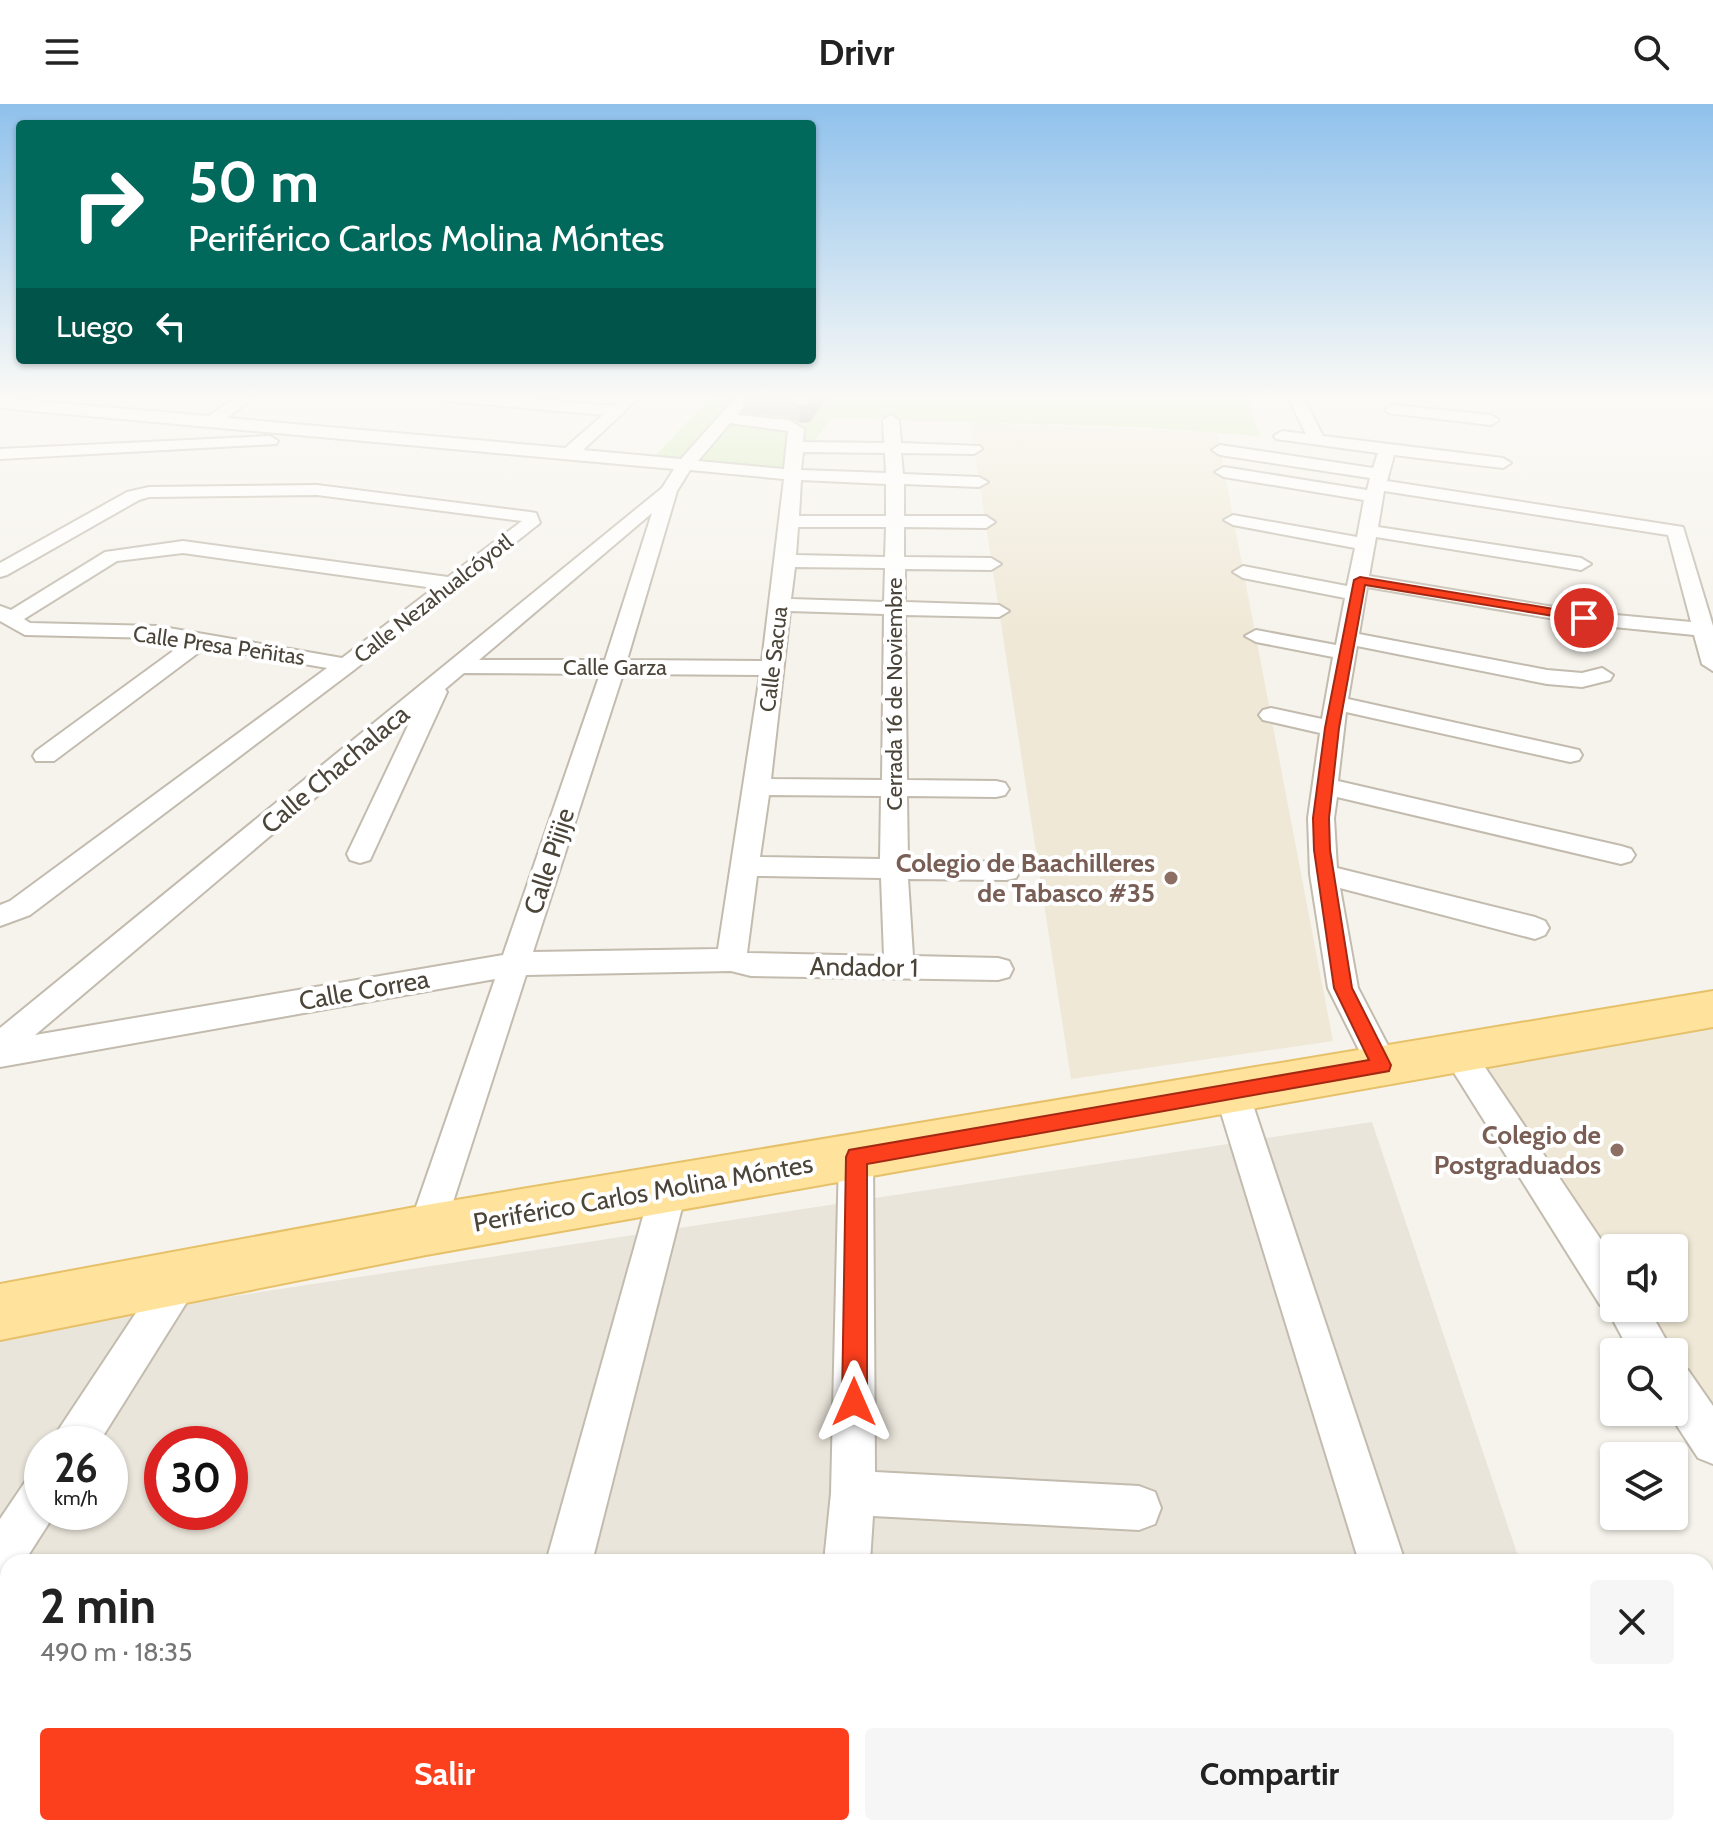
<!DOCTYPE html>
<html lang="es">
<head>
<meta charset="utf-8">
<style>
  :root { --surface:#fff; --page:#f6f6f6; --text:#222; --muted:#767676; --accent:#fc3f1d }
  body { margin:0; font-family:Cabin,sans-serif; background:var(--page); color:var(--text); height:100vh; display:flex; flex-direction:column; font-size:30px; white-space:nowrap }
  * { box-sizing:border-box; margin:0 }
  p { font-size:26px; color:var(--muted) }
  .icon { flex:none; width:44px; height:44px; fill:none; stroke:currentColor; stroke-width:2; stroke-linecap:round; stroke-linejoin:round }
  .map { position:relative; flex:1; overflow:hidden }
  .sheet { position:absolute; left:0px; top:1450px; width:1714px; height:282px; display:flex; flex-direction:column; background:var(--surface); border-radius:24px 24px 0 0; box-shadow:0 2px 6px #0004 }
  .sheet>* { flex:none }
  .hud { position:absolute; left:16px; top:16px; width:800px; height:244px; border-radius:8px; box-shadow:0 2px 6px #0004; background:#00695c; color:#fff; overflow:hidden }
  .controls { position:absolute; left:1600px; top:1130px; display:grid; gap:16px }
  .controls a { display:grid; place-items:center; width:88px; height:88px; border-radius:8px; background:var(--surface); box-shadow:0 2px 6px #0004; font-size:40px }
  .speed { position:absolute; left:24px; top:1322px; display:flex; gap:16px; font-size:40px; font-weight:700; text-align:center }
  .speed>* { display:grid; place-content:center; width:104px; height:104px; border-radius:50%; background:var(--surface); box-shadow:0 2px 6px #0004; line-height:1 }
  .speed small { font-size:20px; font-weight:400 }
  .speed .limit { border:12px solid #d22; background:#fff; color:#111 }
  .pin { position:absolute; display:grid; place-items:center; width:68px; height:68px; color:#fff; margin:-34px; border:4px solid #fff; border-radius:50%; box-shadow:0 2px 8px #0007 }
  .me { position:absolute; width:88px; margin:-44px; rotate:0deg; stroke-linejoin:round; filter:drop-shadow(0 0 6px #0008) }
  .turn { display:flex; align-items:center; gap:28px; height:168px; padding:0 40px; font-size:36px }
  .turn .icon { width:104px; height:104px; stroke-width:2.5 }
  .turn b { display:block; font-size:56px; line-height:68px }
  .then { display:flex; align-items:center; height:76px; padding:0 40px; background:#0003; gap:16px; font-size:30px }
  .round { display:grid; place-items:center; flex:none; width:84px; height:84px; border-radius:8px; background:var(--page) }
  .headline { display:flex; align-items:center; justify-content:space-between; height:136px; padding:0 40px }
  h1 { font-size:48px; font-weight:700; line-height:60px }
  .button { display:flex; gap:16px; margin-top:auto; padding:16px 40px }
  .button a { flex:1; height:92px; border-radius:8px; background:var(--accent); color:#fff; font-size:32px; font-weight:700; line-height:92px; text-align:center }
  .button a+a { background:var(--page); color:var(--text) }
  header { display:flex; justify-content:space-between; align-items:center; height:104px; padding:0 40px; background:var(--surface); font-size:36px; font-weight:700 }
  .map>svg:first-child { display:block }
  .residential { fill:#eae5da; fill-rule:evenodd }
  .education { fill:#efe8d6 }
  .green { fill:#d2eab5 }
  .lines { fill:none; stroke-linecap:round; stroke-linejoin:round }
  .minor-casing { stroke:#c2bbae; stroke-width:4 }
  .primary-casing { stroke:#e6c16a; stroke-width:4 }
  .minor { fill:#fff; fill-rule:evenodd }
  .primary { fill:#ffe39c; fill-rule:evenodd }
  .wall { fill:#bab2a6 }
  .shaded-wall { fill:#979187 }
  .building { fill:#d8cfc1; stroke:#979187; stroke-width:2 }
  .route { fill:#fc3f1d; stroke:#a42913; stroke-width:2 }
  .education-dot { fill:#8d6e63; stroke:#fff; stroke-width:3 }
  .labels { text-anchor:middle; stroke-width:8; stroke-linejoin:round; paint-order:stroke }
  .far-street-label { font-size:22px; fill:#4b4439; stroke:#fff }
  .street-label { font-size:26px; fill:#4b4439; stroke:#fff }
  .education-label { font-size:26px; font-weight:bold; fill:#785e54; stroke:#fff; text-anchor:end }
</style>
</head>
<body>
<header><svg class="icon" aria-label="menu" viewBox="0 0 24 24"><path d="M4 6h16M4 12h16M4 18h16"/></svg>Drivr<svg class="icon" aria-label="search" viewBox="0 0 24 24"><circle cx="10" cy="10" r="6"/><path d="M15 15l6 6"/></svg></header>
<div class="map">
<svg width="1713" height="1731" viewBox="0 0 1713 1731">
  <rect width="100%" height="100%" fill="#f6f3ec"/>
  <!-- residential -->
  <path class="residential" d="M 1372,1018 L 1520,1458 L 8,1458 L 8,1724 L 1609,1724 L 1612,1731 L 0,1731 L 0,1228 ZM 42,1340 L 110,1340 L 110,1408 L 42,1408 ZM 162,1340 L 230,1340 L 230,1408 L 162,1408 Z"/>
  <!-- education -->
  <g class="education">
    <polygon points="970,318 1217,329 1333,937 1071,975"/>
    <polygon points="1713,905 1713,1339 1674,1280 1674,1248 1653,1248 1625,1204 1674,1204 1674,1144 1614,1144 1614,1188 1457,947"/>
  </g>
  <!-- green -->
  <polygon class="green" points="713,291 1246,291 1260,332 1135,323 831,314 791,371 649,358"/>
  <g class="lines">
    <defs>
      <g id="minor">
        <path d="M 239,291 L 257,291 L 227,314 L 565,344 L 603,311 L 434,296 L 426,291 L 483,291 L 613,302 L 626,291 L 642,291 L 583,346 L 681,355 L 738,291 L 753,291 L 737,311 L 789,316 L 804,325 L 803,338 L 884,339 L 883,316 L 891,311 L 899,316 L 901,339 L 980,342 L 982,345 L 974,350 L 901,349 L 903,370 L 979,373 L 988,378 L 979,383 L 904,380 L 904,412 L 986,412 L 995,418 L 986,424 L 904,423 L 904,453 L 991,454 L 1001,460 L 991,466 L 905,465 L 905,498 L 999,501 L 1009,507 L 999,513 L 905,511 L 907,676 L 996,677 L 1005,679 L 1009,685 L 1005,691 L 996,693 L 907,692 L 908,756 L 1006,758 L 1016,760 L 1020,767 L 1016,774 L 1006,776 L 908,775 L 913,852 L 998,854 L 1009,857 L 1013,865 L 1009,873 L 998,876 L 751,872 L 731,867 L 526,871 L 444,1126 L 439,1138 L 426,1143 L 413,1138 L 408,1126 L 495,875 L 0,963 L 0,924 L 662,384 L 674,365 L 0,304 L 0,294 L 209,312 ZM 730,319 L 788,327 L 784,365 L 698,357 ZM 803,348 L 885,349 L 886,369 L 801,366 ZM 690,366 L 784,375 L 762,557 L 627,556 L 677,387 ZM 801,376 L 886,380 L 886,412 L 799,412 ZM 652,409 L 605,556 L 479,556 ZM 798,423 L 886,423 L 885,453 L 796,451 ZM 795,463 L 885,464 L 884,498 L 791,495 ZM 790,507 L 884,510 L 882,676 L 771,675 ZM 464,569 L 600,570 L 503,851 L 35,931 L 413,611 L 347,750 L 350,756 L 360,759 L 370,756 L 447,588 L 445,585 ZM 623,570 L 760,571 L 718,845 L 533,848 ZM 769,691 L 881,692 L 880,755 L 760,753 ZM 757,772 L 881,774 L 884,852 L 747,849 Z"/>
        <path d="M 1287,291 L 1302,291 L 1323,332 L 1503,354 L 1511,359 L 1503,364 L 1394,351 L 1387,377 L 1683,423 L 1713,522 L 1713,567 L 1702,560 L 1694,531 L 1584,520 L 1367,483 L 1359,530 L 1547,566 L 1582,569 L 1602,564 L 1613,571 L 1610,576 L 1582,583 L 1547,580 L 1357,542 L 1348,595 L 1570,644 L 1579,646 L 1582,651 L 1579,656 L 1570,658 L 1346,608 L 1338,677 L 1621,742 L 1631,745 L 1635,751 L 1631,757 L 1621,760 L 1337,693 L 1334,714 L 1337,764 L 1535,813 L 1545,817 L 1549,824 L 1545,831 L 1535,835 L 1340,784 L 1358,884 L 1398,961 L 1393,970 L 1382,974 L 1371,970 L 1328,884 L 1310,770 L 1308,714 L 1320,629 L 1263,616 L 1259,611 L 1263,606 L 1271,604 L 1322,615 L 1333,553 L 1256,538 L 1245,532 L 1256,526 L 1336,541 L 1345,494 L 1243,474 L 1233,468 L 1243,462 L 1347,482 L 1355,444 L 1233,421 L 1224,416 L 1233,411 L 1357,433 L 1364,396 L 1224,373 L 1215,368 L 1224,363 L 1367,386 L 1370,374 L 1220,351 L 1212,346 L 1220,341 L 1373,364 L 1378,349 L 1276,335 L 1274,332 L 1282,327 L 1306,330 ZM 1384,387 L 1668,431 L 1691,518 L 1584,508 L 1369,472 L 1376,433 L 1581,466 L 1591,460 L 1581,454 L 1378,423 Z"/>
        <polygon points="1393,301 1491,311 1499,316 1491,321 1388,309 1385,306"/>
        <polygon points="270,332 278,337 276,340 0,355 0,345"/>
        <path d="M 317,381 L 530,408 L 536,409 L 540,419 L 354,566 L 30,811 L 0,822 L 0,801 L 10,797 L 327,564 L 206,543 L 54,657 L 36,657 L 33,652 L 36,647 L 184,539 L 157,534 L 25,531 L 0,517 L 0,502 L 11,506 L 105,448 L 183,437 L 448,473 L 522,417 L 317,391 L 149,393 L 139,396 L 7,471 L 0,473 L 0,459 L 127,388 L 149,383 ZM 183,449 L 434,484 L 342,554 L 157,522 L 30,519 L 24,515 L 117,457 Z"/>
        <polygon points="1457,934 1468,938 1614,1155 1614,1204 1648,1204 1673,1248 1630,1248 1606,1203 1600,1201 1446,956 1441,947 1446,938"/>
        <polygon points="1232,975 1244,979 1249,989 1405,1458 1359,1458 1215,989 1220,979"/>
        <polygon points="856,1038 868,1042 873,1053 875,1368 1139,1382 1155,1388 1161,1404 1155,1420 1139,1426 873,1412 870,1458 824,1458 831,1389 839,1053 844,1042"/>
        <polygon points="669,1068 682,1073 687,1084 592,1458 546,1458 651,1084 656,1073"/>
        <polygon points="182,1154 195,1159 201,1172 195,1185 98,1340 53,1340 59,1325 169,1159"/>
        <polygon points="1674,1260 1688,1266 1713,1302 1713,1360 1698,1354 1668,1308 1674,1308"/>
        <polygon points="42,1368 42,1408 56,1408 24,1458 8,1458 8,1474 0,1478 0,1415 27,1375"/>
        <polygon points="474,1724 526,1724 524,1731 472,1731"/>
        <polygon points="795,1724 847,1724 846,1731 794,1731"/>
        <polygon points="1441,1724 1493,1724 1495,1731 1443,1731"/>
      </g>
      <polygon id="primary" points="1713,887 1713,923 426,1151 0,1236 0,1180 426,1101"/>
    </defs>
    <!-- minor casing -->
    <use href="#minor" class="minor-casing"/>
    <!-- primary casing -->
    <use href="#primary" class="primary-casing"/>
    <!-- minor -->
    <use href="#minor" class="minor"/>
    <!-- primary -->
    <use href="#primary" class="primary"/>
  </g>
  <!-- wall -->
  <polygon class="wall" points="829,291 810,318 800,319 789,313 743,309 742,292"/>
  <!-- shaded-wall -->
  <polygon class="shaded-wall" points="817,291 829,291 810,318 800,319 799,302"/>
  <!-- building -->
  <polygon class="building" points="742,291 817,291 809,301 799,302 788,297 742,292"/>
  <!-- sky -->
  <linearGradient id="sky" x2="0" y2="1"><stop stop-color="#8fc1ec"/><stop offset="0.55" stop-color="#fbfaf6"/><stop offset="1" stop-color="#fbfaf6" stop-opacity="0"/></linearGradient>
  <rect width="1713" height="533" fill="url(#sky)"/>
  <!-- route -->
  <polygon class="route" points="1360,473 1584,510 1590,514 1584,517 1365,481 1339,624 1329,714 1330,746 1352,884 1391,961 1389,967 867,1060 867,1298 863,1306 854,1310 845,1306 842,1298 846,1053 849,1046 1369,956 1334,884 1314,746 1313,714 1325,624 1354,476"/>
  <!-- markers -->
  <g class="education-dot">
    <circle cx="1171" cy="774" r="8"/>
    <circle cx="1617" cy="1046" r="8"/>
  </g>
  <g class="labels">
    <!-- far-street labels -->
    <g class="far-street-label">
      <text transform="translate(433 494) rotate(-38)" y="8">Calle Nezahualcóyotl</text>
      <text transform="translate(219 541) rotate(8)" y="8">Calle Presa Peñitas</text>
      <text transform="translate(773 555) rotate(-83)" y="8">Calle Sacua</text>
      <text x="615" y="571">Calle Garza</text>
      <text transform="translate(894 590) rotate(-90)" y="8">Cerrada 16 de Noviembre</text>
    </g>
    <!-- street labels -->
    <g class="street-label">
      <text transform="translate(335 665) rotate(-40)" y="9">Calle Chachalaca</text>
      <text transform="translate(549 757) rotate(-72)" y="9">Calle Pijije</text>
      <text transform="translate(864 863) rotate(1)" y="9">Andador 1</text>
      <text transform="translate(364 886) rotate(-10)" y="9">Calle Correa</text>
      <text transform="translate(643 1089) rotate(-10)" y="9">Periférico Carlos Molina Móntes</text>
    </g>
    <!-- education labels -->
    <g class="education-label">
      <text x="1155" y="768">Colegio de Baachilleres<tspan x="1155" dy="30">de Tabasco #35</tspan></text>
      <text x="1601" y="1040">Colegio de<tspan x="1601" dy="30">Postgraduados</tspan></text>
    </g>
  </g>
</svg>
<div class="controls">
<a><svg class="icon" aria-label="sound" viewBox="0 0 24 24"><path d="M4 9h4l5-4v14l-5-4H4zM17 9q2 3 0 6"/></svg></a>
<a><svg class="icon" aria-label="search" viewBox="0 0 24 24"><circle cx="10" cy="10" r="6"/><path d="M15 15l6 6"/></svg></a>
<a><svg class="icon" aria-label="layers" viewBox="0 0 24 24"><path d="M12 4l9 5-9 5-9-5zM3 14l9 5 9-5"/></svg></a>
</div>
<div class="speed"><div>26<small>km/h</small></div><div class="limit">30</div></div>
<div class="pin" style="left:1584px;top:514px;background:#d93025"><svg class="icon" aria-label="arrive" viewBox="0 0 24 24"><path d="M6 21V4h12l-3 4 3 4H6"/></svg></div>
<svg class="me" style="left:854px;top:1298px" viewBox="-20 -20 40 40"><path d="M0-17L14 15 0 8-14 15z" fill="#fc3f1d" stroke="#fff" stroke-width="4"/></svg>
<div class="hud">
<div class="turn"><svg class="icon" aria-label="right" viewBox="0 0 24 24"><path d="M7 20v-9h11M14 6l5 5-5 5"/></svg><div><b>50 m</b>Periférico Carlos Molina Móntes</div></div>
<div class="then">Luego<svg class="icon" aria-label="left" viewBox="0 0 24 24"><path d="M17 20v-9H6M10 6l-5 5 5 5"/></svg></div>
</div>
<section class="sheet">
<div class="headline"><div><h1>2 min</h1><p>490 m · 18:35</p></div><a class="round"><svg class="icon" aria-label="close" viewBox="0 0 24 24"><path d="M6 6l12 12M18 6L6 18"/></svg></a></div>
<div class="button"><a>Salir</a><a>Compartir</a></div>
</section>
</div>
</body>
</html>
